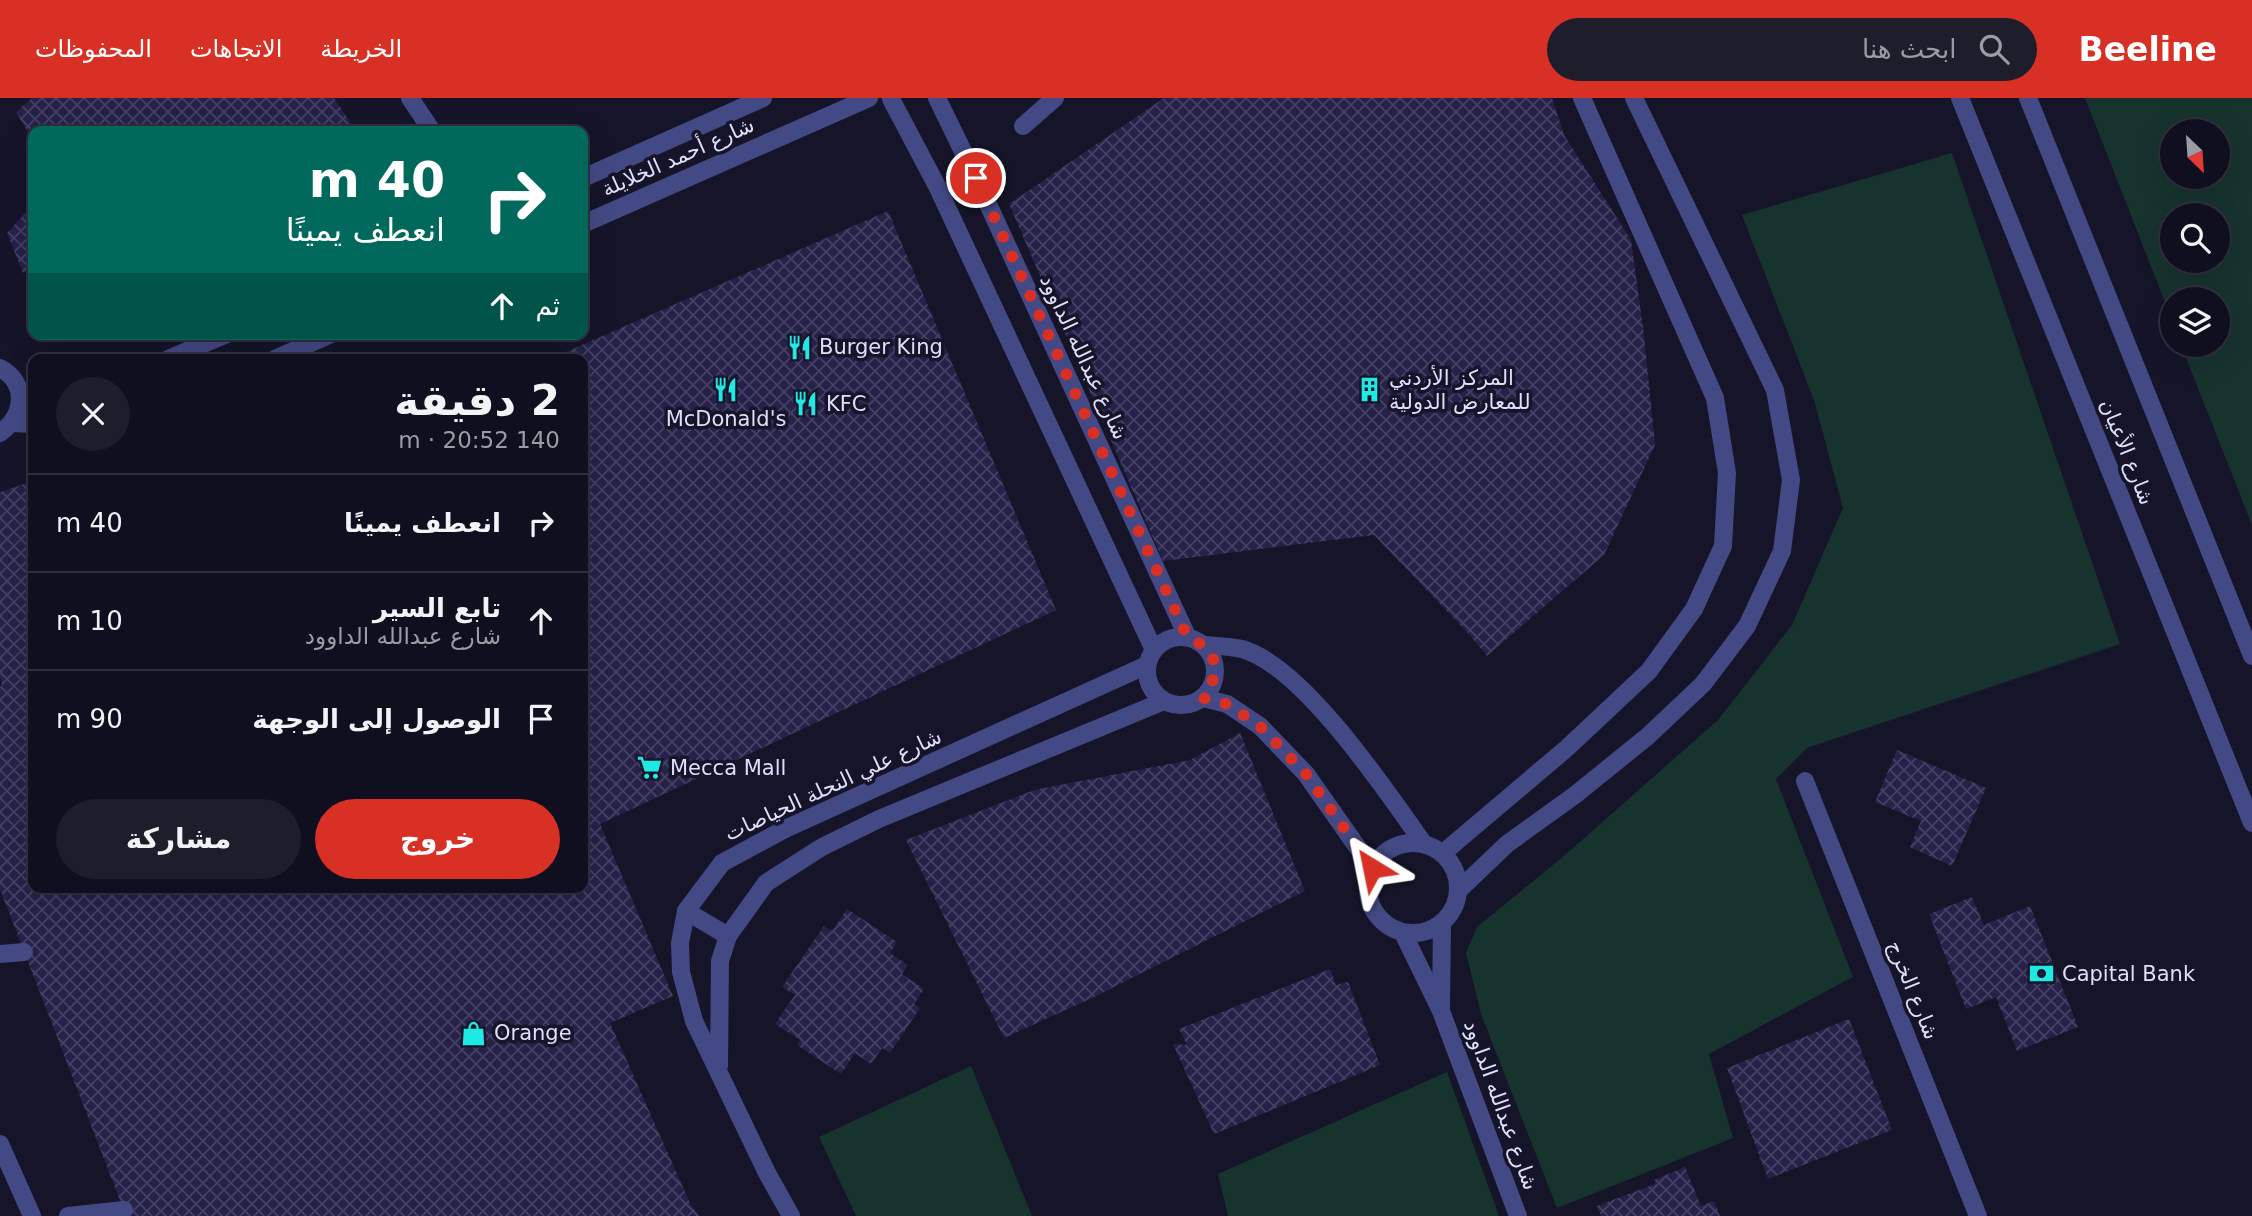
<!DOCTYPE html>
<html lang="ar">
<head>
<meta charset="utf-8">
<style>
  :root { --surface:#100f1f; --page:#1e1d2c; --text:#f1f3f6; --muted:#9c9ca4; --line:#302f3d; --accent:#d93025 }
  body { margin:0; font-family:"DejaVu Sans",Vazirmatn,sans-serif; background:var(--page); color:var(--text); direction:rtl; height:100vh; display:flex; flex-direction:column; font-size:26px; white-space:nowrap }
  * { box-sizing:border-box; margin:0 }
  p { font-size:23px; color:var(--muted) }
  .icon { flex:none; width:38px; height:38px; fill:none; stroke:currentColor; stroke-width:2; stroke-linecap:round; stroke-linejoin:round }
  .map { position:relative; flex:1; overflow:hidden; direction:ltr }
  .details { position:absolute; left:28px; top:256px; width:560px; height:539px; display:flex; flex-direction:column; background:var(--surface); border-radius:14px; box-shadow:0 7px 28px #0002,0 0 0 2px var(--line); direction:rtl }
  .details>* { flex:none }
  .top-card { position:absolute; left:28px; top:28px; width:560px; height:214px; border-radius:14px; box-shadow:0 7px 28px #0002,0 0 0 2px var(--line); direction:rtl; background:#00695c; color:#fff; overflow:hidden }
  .needle { width:46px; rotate:155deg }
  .controls { position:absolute; left:2160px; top:21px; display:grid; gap:14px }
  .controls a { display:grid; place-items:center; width:70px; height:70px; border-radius:50%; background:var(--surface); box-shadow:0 7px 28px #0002,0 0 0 2px var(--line); font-size:35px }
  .pin { position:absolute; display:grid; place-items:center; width:60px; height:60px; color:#fff; margin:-30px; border:4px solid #fff; border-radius:50%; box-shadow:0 2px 7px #0007 }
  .me { position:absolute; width:77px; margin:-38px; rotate:325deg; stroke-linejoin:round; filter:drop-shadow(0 0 5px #0008) }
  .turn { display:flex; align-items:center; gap:24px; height:147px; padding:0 28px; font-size:32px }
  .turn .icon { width:91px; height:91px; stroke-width:2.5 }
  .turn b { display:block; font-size:49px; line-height:60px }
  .then { display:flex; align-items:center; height:66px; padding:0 28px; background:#0003; gap:14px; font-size:26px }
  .round { display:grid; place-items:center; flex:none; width:74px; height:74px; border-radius:37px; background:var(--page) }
  .overview { display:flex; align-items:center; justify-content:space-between; height:119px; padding:0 28px }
  h1 { font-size:42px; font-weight:700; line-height:52px }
  .cta { display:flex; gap:14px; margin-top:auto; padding:14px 28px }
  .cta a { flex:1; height:80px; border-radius:42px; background:var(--accent); color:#fff; font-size:28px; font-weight:700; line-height:80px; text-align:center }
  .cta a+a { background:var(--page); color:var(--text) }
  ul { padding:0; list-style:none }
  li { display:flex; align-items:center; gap:21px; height:98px; padding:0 28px; border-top:2px solid var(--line) }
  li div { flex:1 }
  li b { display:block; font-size:26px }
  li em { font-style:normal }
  header { display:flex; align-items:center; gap:42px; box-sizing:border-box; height:98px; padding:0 35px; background:var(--accent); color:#fff }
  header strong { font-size:33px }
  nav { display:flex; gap:38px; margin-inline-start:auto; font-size:24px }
  .search { width:490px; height:63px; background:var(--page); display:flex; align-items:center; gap:18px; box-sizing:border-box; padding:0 24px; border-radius:38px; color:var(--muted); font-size:26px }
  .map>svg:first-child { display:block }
  .grass { fill:#17332e; fill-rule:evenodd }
  .building { fill:url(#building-cross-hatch) }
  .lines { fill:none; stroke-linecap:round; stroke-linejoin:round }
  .minor { stroke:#434984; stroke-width:18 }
  .route { stroke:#d93025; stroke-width:12; stroke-dasharray:0 21.6 }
  .labels { text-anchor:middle; stroke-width:7; stroke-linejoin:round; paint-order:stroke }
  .street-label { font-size:21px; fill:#dfdffc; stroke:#151429 }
  .poi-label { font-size:21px; fill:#dfdffc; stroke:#151429; text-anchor:start }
</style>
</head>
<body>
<header>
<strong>Beeline</strong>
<div class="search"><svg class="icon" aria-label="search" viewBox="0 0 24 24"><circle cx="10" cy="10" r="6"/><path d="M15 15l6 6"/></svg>ابحث هنا</div>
<nav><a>الخريطة</a><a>الاتجاهات</a><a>المحفوظات</a></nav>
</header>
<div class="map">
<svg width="2252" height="1118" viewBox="0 0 2252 1118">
  <defs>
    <pattern id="building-cross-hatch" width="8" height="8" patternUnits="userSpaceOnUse" patternTransform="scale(1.75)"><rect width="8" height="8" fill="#252149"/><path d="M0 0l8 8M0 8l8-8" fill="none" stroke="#444164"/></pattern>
  </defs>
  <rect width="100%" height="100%" fill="#151429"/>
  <!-- grass -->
  <g class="grass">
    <path d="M 2085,0 L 2252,0 L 2252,427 L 2181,247 L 2217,247 L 2217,201 L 2172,201 L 2172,222 ZM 2172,33 L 2217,33 L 2217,79 L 2172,79 ZM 2217,117 L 2217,163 L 2172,163 L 2172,117 Z"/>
    <polygon points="1952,55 2120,546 1807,650 1776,681 1853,879 1709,956 1733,1040 1557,1110 1481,916 1466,855 1477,829 1565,757 1718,622 1792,527 1843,410 1814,302 1742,117"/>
    <polygon points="971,968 1032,1118 856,1118 819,1039"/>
    <polygon points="1447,974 1499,1118 1228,1118 1218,1076"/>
  </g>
  <!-- building -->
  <g class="building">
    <polygon points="32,0 334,0 356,33 33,33 33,43 16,14"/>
    <polygon points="1164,0 1552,0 1564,37 1631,142 1644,237 1655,347 1604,457 1487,558 1467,534 1374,437 1163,463 1009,106"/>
    <polygon points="33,107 33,170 23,175 7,135"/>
    <polygon points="888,113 1056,512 600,726 673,898 610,925 690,1105 699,1118 126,1118 0,791 0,589 2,587 0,578 0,394 33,383 33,789 583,789 583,261 550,261"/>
    <polygon points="1240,635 1305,793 1092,900 1004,940 906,742 1034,692 1190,662"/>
    <polygon points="1897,652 1986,690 1952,768 1910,749 1921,723 1875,704"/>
    <polygon points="1972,799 1984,827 2030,808 2078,929 2017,953 1996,899 1966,911 1929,816"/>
    <polygon points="847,811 897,844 890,855 908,867 902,876 924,891 914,906 920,910 890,955 882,950 871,966 855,955 841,976 797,947 800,942 775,926 795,897 782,889 824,828 832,833"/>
    <polygon points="1330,871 1336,887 1348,884 1380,967 1214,1036 1173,946 1187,947 1179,931"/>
    <polygon points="1849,921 1892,1032 1768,1081 1727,970"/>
    <polygon points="1685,1069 1701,1108 1714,1103 1720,1118 1601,1118 1597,1108 1655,1086 1654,1082"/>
  </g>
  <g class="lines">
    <!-- minor -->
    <g class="minor">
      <polyline points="410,0 432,33"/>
      <polyline points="937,0 976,80 1187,538"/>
      <polyline points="1960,0 2252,725"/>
      <polyline points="2028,0 2252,558"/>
      <polyline points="891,1 937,88 1154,552"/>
      <polyline points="1023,28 1055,0"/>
      <polyline points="583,80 763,0"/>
      <polyline points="583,126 869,0"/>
      <polyline points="168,261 227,236"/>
      <polyline points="275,261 331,236"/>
      <path d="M 0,270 C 29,286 24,318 0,335"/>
      <polyline points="12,325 33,326"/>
      <circle cx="1181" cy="573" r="34"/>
      <path d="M 1204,547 C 1216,548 1230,548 1242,551 C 1303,568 1387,694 1424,746"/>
      <polyline points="1203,600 1227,606 1260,628 1306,676 1372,770"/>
      <polyline points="1805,683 1978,1118"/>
      <circle cx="1413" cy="790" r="45"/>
      <polyline points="1443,755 1567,650 1649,573 1694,511 1723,448 1727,375 1715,300 1582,0"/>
      <polyline points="1460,791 1507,746 1575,697 1648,638 1703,586 1747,528 1782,453 1791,382 1775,292 1634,0"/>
      <polyline points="686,813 728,838"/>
      <polyline points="1403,835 1441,913 1518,1118"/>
      <polyline points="0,856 24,854"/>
      <polyline points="1441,909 1442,826"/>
      <polyline points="719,968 720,863 728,838 766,785 822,749 879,721 1164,603"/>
      <polyline points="0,1046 32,1118"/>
      <polyline points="68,1118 124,1112"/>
      <polyline points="791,1118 767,1075 694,923 681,874 680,845 686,813 722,765 785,731 1147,567"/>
    </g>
  </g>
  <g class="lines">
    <!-- route -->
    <path class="route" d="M 976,80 L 1187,538 C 1218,554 1223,571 1203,600 L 1227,606 L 1260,628 L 1306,676 L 1372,770"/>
  </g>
  <!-- icons -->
  <defs>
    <symbol id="restaurant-bare" viewBox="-9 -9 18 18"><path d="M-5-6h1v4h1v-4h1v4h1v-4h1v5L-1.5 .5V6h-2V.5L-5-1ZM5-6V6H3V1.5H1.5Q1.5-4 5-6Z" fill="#1ee9e5" stroke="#151429" stroke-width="2.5" paint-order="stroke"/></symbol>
    <symbol id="building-bare" viewBox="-9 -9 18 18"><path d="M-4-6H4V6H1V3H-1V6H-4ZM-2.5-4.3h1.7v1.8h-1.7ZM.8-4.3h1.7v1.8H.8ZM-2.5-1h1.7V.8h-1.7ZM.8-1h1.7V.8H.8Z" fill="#1ee9e5" stroke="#151429" stroke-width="2.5" paint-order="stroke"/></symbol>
    <symbol id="supermarket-bare" viewBox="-9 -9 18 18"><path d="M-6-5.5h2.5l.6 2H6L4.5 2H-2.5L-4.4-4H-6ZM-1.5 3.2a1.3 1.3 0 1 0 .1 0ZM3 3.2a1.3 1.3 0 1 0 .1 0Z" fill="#1ee9e5" stroke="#151429" stroke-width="2.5" paint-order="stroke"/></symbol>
    <symbol id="bank-bare" viewBox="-9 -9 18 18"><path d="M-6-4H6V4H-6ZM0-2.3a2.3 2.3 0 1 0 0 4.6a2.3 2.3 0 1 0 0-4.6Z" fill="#1ee9e5" stroke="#151429" stroke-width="2.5" paint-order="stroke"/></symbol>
    <symbol id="shop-bare" viewBox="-9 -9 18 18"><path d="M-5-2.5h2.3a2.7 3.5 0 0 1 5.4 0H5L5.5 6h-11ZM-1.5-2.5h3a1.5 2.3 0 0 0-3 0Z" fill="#1ee9e5" stroke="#151429" stroke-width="2.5" paint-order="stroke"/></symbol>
  </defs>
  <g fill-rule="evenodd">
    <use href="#restaurant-bare" x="782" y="232" width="35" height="35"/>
    <use href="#restaurant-bare" x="708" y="274" width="35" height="35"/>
    <use href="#building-bare" x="1352" y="274" width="35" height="35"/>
    <use href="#restaurant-bare" x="788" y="288" width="35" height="35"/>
    <use href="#supermarket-bare" x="632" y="652" width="35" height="35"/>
    <use href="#bank-bare" x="2024" y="858" width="35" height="35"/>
    <use href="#shop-bare" x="456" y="918" width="35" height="35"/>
  </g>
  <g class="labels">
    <!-- street labels -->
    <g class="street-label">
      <text transform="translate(678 59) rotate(-24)" y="7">شارع أحمد الخلايلة</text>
      <text transform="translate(1084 259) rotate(65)" y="7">شارع عبدالله الداوود</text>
      <text transform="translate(2127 354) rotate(68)" y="7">شارع الأعيان</text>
      <text transform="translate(833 687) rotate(-25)" y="7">شارع علي النحلة الحياصات</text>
      <text transform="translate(1913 892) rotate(68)" y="7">شارع الخرج</text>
      <text transform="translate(1501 1007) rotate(70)" y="7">شارع عبدالله الداوود</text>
    </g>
    <!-- poi labels -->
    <g class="poi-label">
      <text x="819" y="256">Burger King</text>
      <text x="1389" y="287">المركز الأردني<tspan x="1389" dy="24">للمعارض الدولية</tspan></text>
      <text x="826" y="313">KFC</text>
      <text x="726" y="328" text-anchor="middle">McDonald's</text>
      <text x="670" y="677">Mecca Mall</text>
      <text x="2062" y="883">Capital Bank</text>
      <text x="494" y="942">Orange</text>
    </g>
  </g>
</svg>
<div class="controls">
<a><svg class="needle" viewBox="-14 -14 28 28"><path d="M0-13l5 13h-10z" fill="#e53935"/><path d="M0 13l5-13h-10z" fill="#9c9ca4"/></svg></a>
<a><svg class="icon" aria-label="search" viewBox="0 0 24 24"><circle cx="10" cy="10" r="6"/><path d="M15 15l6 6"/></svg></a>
<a><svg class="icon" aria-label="layers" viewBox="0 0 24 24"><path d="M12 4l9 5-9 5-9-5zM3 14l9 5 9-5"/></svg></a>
</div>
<div class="pin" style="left:976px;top:80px;background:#d93025"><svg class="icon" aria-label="arrive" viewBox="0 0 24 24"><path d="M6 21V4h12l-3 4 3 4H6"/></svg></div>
<svg class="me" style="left:1372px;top:770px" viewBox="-20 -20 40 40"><path d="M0-17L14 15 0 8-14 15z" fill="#d93025" stroke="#fff" stroke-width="4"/></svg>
<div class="top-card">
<div class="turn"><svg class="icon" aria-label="right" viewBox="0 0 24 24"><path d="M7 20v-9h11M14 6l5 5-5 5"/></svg><div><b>40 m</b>انعطف يمينًا</div></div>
<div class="then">ثم<svg class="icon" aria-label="ahead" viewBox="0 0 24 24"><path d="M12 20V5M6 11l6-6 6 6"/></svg></div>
</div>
<section class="details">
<div class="overview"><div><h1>2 دقيقة</h1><p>140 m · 20:52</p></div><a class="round"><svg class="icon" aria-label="close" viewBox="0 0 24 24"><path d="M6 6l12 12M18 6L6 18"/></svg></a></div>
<ul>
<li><svg class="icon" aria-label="right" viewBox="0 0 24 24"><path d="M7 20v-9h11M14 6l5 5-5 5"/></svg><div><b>انعطف يمينًا</b></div><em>40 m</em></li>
<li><svg class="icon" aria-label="ahead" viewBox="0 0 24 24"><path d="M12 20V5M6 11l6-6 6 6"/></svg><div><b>تابع السير</b><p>شارع عبدالله الداوود</p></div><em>10 m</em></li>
<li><svg class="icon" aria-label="arrive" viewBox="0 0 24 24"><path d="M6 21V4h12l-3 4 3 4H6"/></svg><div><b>الوصول إلى الوجهة</b></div><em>90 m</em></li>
</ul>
<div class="cta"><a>خروج</a><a>مشاركة</a></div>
</section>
</div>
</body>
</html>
